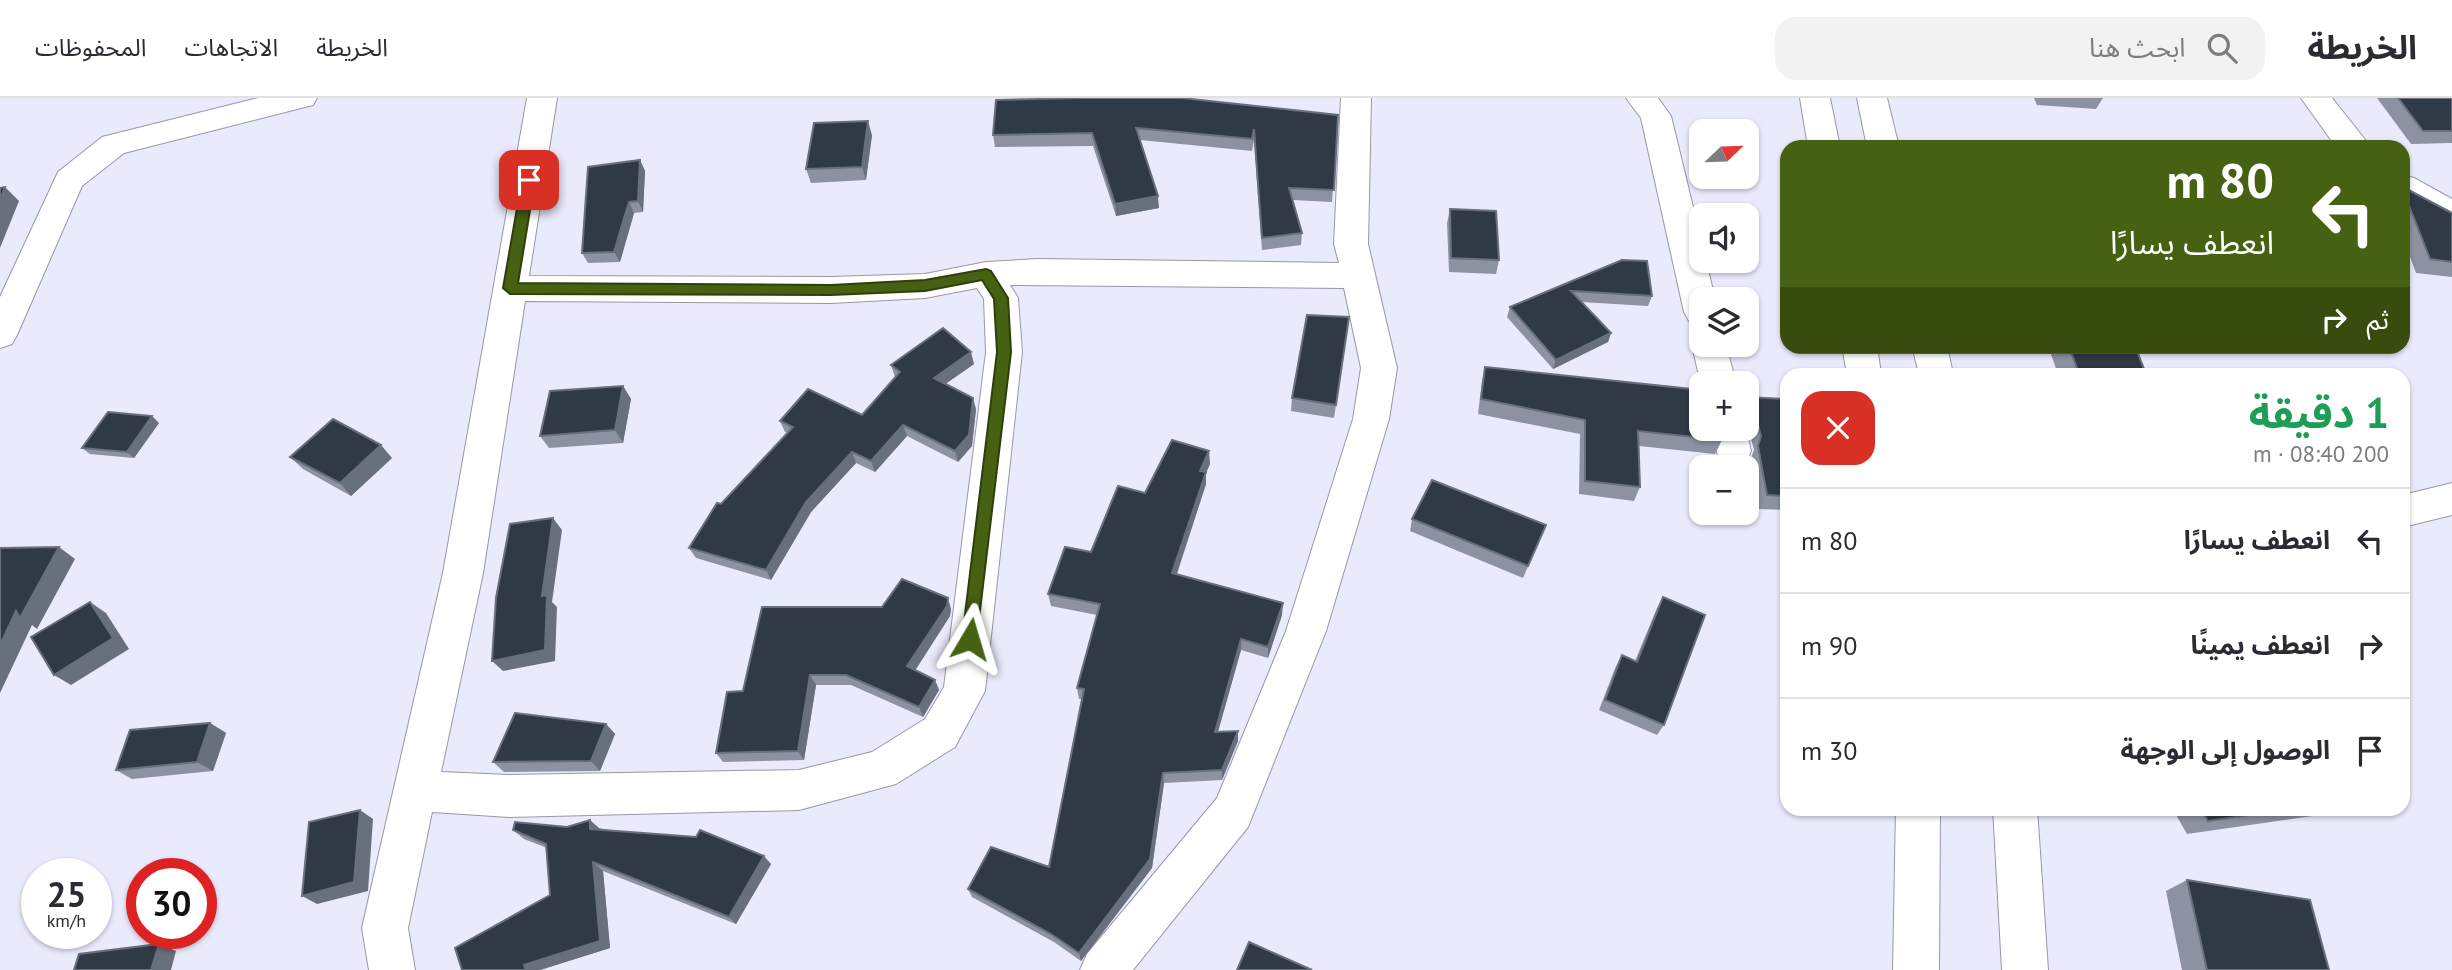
<!DOCTYPE html>
<html lang="ar">
<head>
<meta charset="utf-8">
<style>
  :root { --surface:#fff; --page:#f2f2f3; --text:#2b2b33; --muted:#7c7c81; --line:#e1e1e2 }
  body { margin:0; font-family:"PT Sans","Noto Sans Arabic",sans-serif; background:var(--page); color:var(--text); direction:rtl; height:100vh; display:flex; flex-direction:column; font-size:26px; white-space:nowrap }
  * { box-sizing:border-box; margin:0 }
  p { font-size:23px; color:var(--muted) }
  .icon { flex:none; width:38px; height:38px; fill:none; stroke:currentColor; stroke-width:2; stroke-linecap:round; stroke-linejoin:round }
  .map { position:relative; flex:1; overflow:hidden; direction:ltr }
  .side { position:absolute; left:1780px; top:270px; width:630px; height:448px; display:flex; flex-direction:column; background:var(--surface); border-radius:21px; box-shadow:0 2px 5px #0004; direction:rtl }
  .side>* { flex:none }
  .top-card { position:absolute; left:1780px; top:42px; width:630px; height:214px; border-radius:21px; box-shadow:0 2px 5px #0004; direction:rtl; background:#466111; color:#fff; overflow:hidden }
  .needle { width:46px; rotate:67deg }
  .fabs { position:absolute; left:1689px; top:21px; display:grid; gap:14px }
  .fabs a { display:grid; place-items:center; width:70px; height:70px; border-radius:14px; background:var(--surface); box-shadow:0 2px 5px #0004; font-size:35px }
  .speed { position:absolute; left:21px; top:760px; display:flex; gap:14px; font-size:35px; font-weight:700; text-align:center }
  .speed>* { display:grid; place-content:center; width:91px; height:91px; border-radius:50%; background:var(--surface); box-shadow:0 2px 5px #0004; line-height:1 }
  .speed small { font-size:18px; font-weight:400 }
  .speed .limit { border:10px solid #d22; background:#fff; color:#111 }
  .pin { position:absolute; display:grid; place-items:center; width:60px; height:60px; color:#fff; margin:-30px; border-radius:14px; box-shadow:0 4px 10px #0006 }
  .me { position:absolute; width:77px; margin:-38px; rotate:7deg; stroke-linejoin:round; filter:drop-shadow(0 0 5px #0008) }
  .turn { display:flex; align-items:center; gap:24px; height:147px; padding:0 21px; font-size:32px }
  .turn .icon { width:91px; height:91px; stroke-width:2.5 }
  .turn b { display:block; font-size:49px; line-height:60px }
  .then { display:flex; align-items:center; height:66px; padding:0 21px; background:#0003; gap:14px; font-size:26px }
  .round { display:grid; place-items:center; flex:none; width:74px; height:74px; border-radius:21px; background:var(--page) }
  .overview { display:flex; align-items:center; justify-content:space-between; height:119px; padding:0 21px }
  h1 { font-size:42px; font-weight:700; line-height:52px; color:#1e9e55 }
  ul { padding:0; list-style:none }
  li { display:flex; align-items:center; gap:21px; height:105px; padding:0 21px; border-top:2px solid var(--line) }
  li div { flex:1 }
  li b { display:block; font-size:26px }
  li em { font-style:normal }
  header { display:flex; align-items:center; gap:42px; box-sizing:border-box; height:98px; padding:0 35px; background:var(--surface); border-bottom:2px solid var(--line) }
  header strong { font-size:33px }
  nav { display:flex; gap:38px; margin-inline-start:auto; font-size:24px }
  .search { width:490px; height:63px; background:var(--page); display:flex; align-items:center; gap:18px; box-sizing:border-box; padding:0 24px; border-radius:21px; color:var(--muted); font-size:26px }
  .map>svg:first-child { display:block }
  .lines { fill:none; stroke-linecap:round; stroke-linejoin:round }
  .minor-casing { stroke:#9797a8; stroke-width:2 }
  .trunk-casing { stroke:#9797a8; stroke-width:2 }
  .minor { fill:#fff; fill-rule:evenodd }
  .trunk { fill:#fff; fill-rule:evenodd }
  .wall { fill:#8d92a2 }
  .shaded-wall { fill:#686f7d }
  .building { fill:#303a46; stroke:#686f7d; stroke-width:2 }
  .route { fill:#466111; stroke:#2e3f0b; stroke-width:2 }
</style>
</head>
<body>
<header>
<strong>الخريطة</strong>
<div class="search"><svg class="icon" aria-label="search" viewBox="0 0 24 24"><circle cx="10" cy="10" r="6"/><path d="M15 15l6 6"/></svg>ابحث هنا</div>
<nav><a>الخريطة</a><a>الاتجاهات</a><a>المحفوظات</a></nav>
</header>
<div class="map">
<svg width="2452" height="872" viewBox="0 0 2452 872">
  <rect width="100%" height="100%" fill="#eaeafd"/>
  <g class="lines">
    <defs>
      <g id="minor">
        <polygon points="258,0 317,0 313,7 124,55 82,88 17,237 12,246 0,250 0,199 58,74 102,39"/>
        <path d="M 527,0 L 557,0 L 529,178 L 831,179 L 925,176 L 986,164 L 1038,161 L 1339,165 L 1334,146 L 1341,0 L 1371,0 L 1368,146 L 1397,270 L 1389,321 L 1326,533 L 1248,729 L 1133,872 L 1080,872 L 1087,856 L 1217,700 L 1286,533 L 1353,321 L 1361,270 L 1344,190 L 1010,187 L 1018,200 L 1022,254 L 985,593 L 955,649 L 896,686 L 799,712 L 509,719 L 432,714 L 408,830 L 415,872 L 369,872 L 362,830 L 443,475 ZM 977,190 L 984,201 L 986,254 L 944,589 L 925,621 L 872,654 L 799,672 L 509,677 L 441,674 L 483,475 L 525,203 L 831,205 L 925,200 Z"/>
        <polygon points="1626,0 1658,0 1671,18 1701,142 1701,163 1706,163 1715,201 1701,201 1701,227 1689,223 1684,214 1641,20"/>
        <polygon points="2301,0 2332,0 2371,49 2336,49"/>
        <polygon points="2403,77 2414,80 2452,101 2452,128 2441,124 2403,102"/>
        <polygon points="1701,236 1701,247 1726,247 1736,285 1701,287 1692,247 1697,238"/>
        <polygon points="1710,331 1746,331 1751,353 1746,364 1733,368 1720,364"/>
        <polygon points="2452,385 2452,417 2403,429 2403,397"/>
      </g>
      <g id="trunk">
        <polygon points="1800,0 1830,0 1840,49 1808,49"/>
        <polygon points="1857,0 1887,0 1899,49 1867,49"/>
        <polygon points="1842,248 1877,248 1881,276 1847,276"/>
        <polygon points="1912,248 1947,248 1953,276 1919,276"/>
        <polygon points="1896,710 1940,710 1939,872 1893,872"/>
        <polygon points="1993,710 2037,710 2048,872 2002,872"/>
      </g>
    </defs>
    <!-- minor casing -->
    <use href="#minor" class="minor-casing"/>
    <!-- trunk casing -->
    <use href="#trunk" class="trunk-casing"/>
    <!-- minor -->
    <use href="#minor" class="minor"/>
    <!-- trunk -->
    <use href="#trunk" class="trunk"/>
  </g>
  <!-- wall -->
  <g class="wall">
    <polygon points="2034,0 2103,0 2096,11 2037,7"/>
    <polygon points="2377,0 2452,0 2452,45 2411,46"/>
    <polygon points="1185,1 1338,17 1332,104 1292,102 1302,135 1301,147 1262,152 1254,43 1252,53 1140,42 1159,110 1116,118 1093,48 995,49 993,37"/>
    <polygon points="872,37 866,82 811,85 806,71"/>
    <polygon points="640,62 645,73 643,114 634,115 620,164 588,165 582,155"/>
    <polygon points="2403,89 2452,115 2452,179 2416,175 2403,140"/>
    <polygon points="1450,111 1499,162 1496,176 1449,174 1447,125"/>
    <polygon points="1622,162 1652,198 1648,208 1581,204 1611,235 1608,244 1553,271 1507,219 1510,209"/>
    <polygon points="1349,219 1334,320 1291,313 1292,300"/>
    <polygon points="2048,248 2135,248 2146,276 2058,276"/>
    <polygon points="974,266 945,286 976,311 972,348 958,364 907,338 875,374 856,365 811,414 771,482 696,460 689,450 721,406 788,335 785,334 780,323 862,317 895,279 891,267"/>
    <polygon points="1485,269 1722,342 1715,356 1639,348 1640,389 1634,403 1579,396 1580,336 1478,316 1482,283"/>
    <polygon points="623,288 631,301 623,345 549,350 540,338"/>
    <polygon points="1746,299 1787,301 1787,412 1759,411 1750,362 1754,352 1748,329 1746,329"/>
    <polygon points="159,325 134,360 90,356 82,350"/>
    <polygon points="290,359 392,360 351,398 303,371"/>
    <polygon points="1210,366 1206,374 1206,386 1177,476 1282,517 1268,560 1241,552 1218,634 1238,633 1238,643 1222,682 1164,685 1152,770 1081,863 1054,844 972,799 968,791 1049,769 1082,601 1079,601 1077,590 1097,517 1051,508 1048,496 1091,454 1145,395"/>
    <polygon points="1412,421 1546,427 1523,480 1410,433"/>
    <polygon points="1663,499 1664,627 1657,637 1599,612 1616,568 1622,557 1635,563 1657,510"/>
    <polygon points="951,511 950,518 915,572 935,582 939,592 923,619 851,587 816,587 804,662 723,664 716,655 743,593"/>
    <polygon points="210,625 226,635 213,673 132,681 116,672"/>
    <polygon points="606,626 615,636 600,673 504,674 493,664"/>
    <polygon points="2172,710 2341,710 2333,715 2187,736"/>
    <polygon points="599,730 771,766 736,826 603,773 610,850 540,872 462,872 550,797 547,750 524,741 513,732"/>
    <polygon points="2187,782 2329,872 2182,872 2166,793"/>
  </g>
  <!-- shaded-wall -->
  <g class="shaded-wall">
    <polygon points="868,23 872,37 866,82 862,69"/>
    <polygon points="640,62 645,73 643,114 638,103"/>
    <polygon points="5,89 19,103 0,150 0,102"/>
    <polygon points="1158,98 1159,110 1116,118 1115,106"/>
    <polygon points="629,104 634,115 620,164 614,154"/>
    <polygon points="1611,235 1608,244 1553,271 1556,262"/>
    <polygon points="971,254 974,266 937,292 934,280"/>
    <polygon points="623,288 631,301 623,345 615,332"/>
    <polygon points="973,300 976,311 972,348 958,364 955,353"/>
    <polygon points="152,318 159,325 134,360 127,354"/>
    <polygon points="903,327 907,338 875,374 871,363"/>
    <polygon points="381,347 392,360 351,398 340,385"/>
    <polygon points="1209,353 1210,366 1201,386 1200,373"/>
    <polygon points="852,354 856,365 811,414 771,482 766,472 806,404"/>
    <polygon points="1206,374 1206,386 1173,487 1172,475"/>
    <polygon points="553,420 562,432 552,504 557,509 555,563 503,573 492,563 542,498"/>
    <polygon points="59,449 75,461 37,531 32,527 0,595 0,547 16,513"/>
    <polygon points="948,500 951,511 950,518 911,579 907,568"/>
    <polygon points="90,504 106,515 129,551 71,587 54,577"/>
    <polygon points="1283,505 1282,517 1268,560 1268,549"/>
    <polygon points="1241,541 1241,552 1215,644 1215,634"/>
    <polygon points="810,577 816,587 804,662 798,653"/>
    <polygon points="935,582 939,592 923,619 919,609"/>
    <polygon points="210,625 226,635 213,673 197,664"/>
    <polygon points="606,626 615,636 600,673 591,663"/>
    <polygon points="1238,633 1238,643 1222,682 1222,672"/>
    <polygon points="1163,675 1164,685 1152,770 1081,863 1079,855"/>
    <polygon points="360,712 373,721 368,793 317,806 302,798"/>
    <polygon points="590,722 599,730 600,739 590,731"/>
    <polygon points="764,758 771,766 736,826 729,819"/>
    <polygon points="593,764 603,773 610,850 540,872 526,872 524,867"/>
    <polygon points="159,846 176,853 171,872 151,872"/>
  </g>
  <!-- building -->
  <g class="building">
    <polygon points="1081,0 1182,0 1338,17 1334,92 1289,90 1302,135 1262,140 1254,31 1252,41 1136,30 1158,98 1115,106 1092,35 993,37 996,2"/>
    <polygon points="2398,0 2452,0 2452,33 2423,33"/>
    <polygon points="868,23 862,69 806,71 814,25"/>
    <polygon points="640,62 638,103 629,104 614,154 582,155 588,69"/>
    <polygon points="5,89 0,102 0,90"/>
    <polygon points="2403,89 2452,115 2452,164 2430,161 2403,92"/>
    <polygon points="1450,111 1496,113 1499,162 1451,160"/>
    <polygon points="1622,162 1647,163 1652,198 1571,193 1611,235 1556,262 1510,209"/>
    <polygon points="1307,217 1349,219 1336,307 1292,300"/>
    <polygon points="943,230 971,254 934,280 973,300 969,337 955,353 903,327 871,363 852,354 806,404 766,472 689,450 717,405 721,406 793,329 780,323 808,291 862,317 900,274 891,267"/>
    <polygon points="2069,248 2135,248 2146,276 2079,276"/>
    <polygon points="1485,269 1701,292 1701,331 1719,331 1722,342 1638,333 1640,389 1585,383 1585,322 1481,301"/>
    <polygon points="623,288 615,332 540,338 550,293"/>
    <polygon points="1746,299 1787,301 1787,398 1767,397 1758,348 1761,338 1755,315 1746,315"/>
    <polygon points="108,314 152,318 127,354 82,350"/>
    <polygon points="333,321 381,347 340,385 290,359"/>
    <polygon points="1172,342 1209,353 1200,373 1206,374 1172,475 1283,505 1268,549 1241,541 1215,634 1238,633 1222,672 1163,675 1150,761 1079,855 1051,836 968,791 991,749 1049,769 1084,591 1077,590 1100,506 1048,496 1065,449 1091,454 1118,388 1145,395"/>
    <polygon points="1432,382 1546,427 1528,468 1412,421"/>
    <polygon points="553,420 542,498 547,497 545,552 492,563 496,500 510,426"/>
    <polygon points="59,449 20,520 16,513 0,547 0,450"/>
    <polygon points="902,481 948,500 947,508 907,568 935,582 919,609 846,577 810,577 798,653 716,655 727,594 743,593 762,509 882,509"/>
    <polygon points="1663,499 1705,517 1664,627 1605,602 1622,557 1637,564"/>
    <polygon points="90,504 113,540 54,577 31,539"/>
    <polygon points="515,615 606,626 591,663 493,664"/>
    <polygon points="210,625 197,664 116,672 130,632"/>
    <polygon points="2200,710 2298,710 2208,723"/>
    <polygon points="360,712 354,784 302,798 309,724"/>
    <polygon points="590,722 590,731 696,739 700,732 764,758 729,819 593,764 600,843 524,867 526,872 462,872 455,850 550,797 546,746 513,732 515,724 567,729"/>
    <polygon points="2187,782 2310,802 2329,872 2207,872"/>
    <polygon points="1249,844 1312,872 1237,872"/>
    <polygon points="159,846 151,872 74,872 79,856"/>
  </g>
  <!-- route -->
  <polygon class="route" points="529,77 535,82 518,185 831,187 925,182 986,171 991,173 1008,200 1011,254 976,546 970,548 964,546 962,541 997,254 994,201 982,182 925,193 831,197 510,196 503,190 522,82"/>
</svg>
<div class="fabs">
<a><svg class="needle" viewBox="-14 -14 28 28"><path d="M0-13l5 13h-10z" fill="#e53935"/><path d="M0 13l5-13h-10z" fill="#7c7c81"/></svg></a>
<a><svg class="icon" aria-label="sound" viewBox="0 0 24 24"><path d="M4 9h4l5-4v14l-5-4H4zM17 9q2 3 0 6"/></svg></a>
<a><svg class="icon" aria-label="layers" viewBox="0 0 24 24"><path d="M12 4l9 5-9 5-9-5zM3 14l9 5 9-5"/></svg></a>
<a>+</a>
<a>−</a>
</div>
<div class="speed"><div>25<small>km/h</small></div><div class="limit">30</div></div>
<div class="pin" style="left:529px;top:82px;background:#d93025"><svg class="icon" aria-label="arrive" viewBox="0 0 24 24"><path d="M6 21V4h12l-3 4 3 4H6"/></svg></div>
<svg class="me" style="left:970px;top:541px" viewBox="-20 -20 40 40"><path d="M0-17L14 15 0 8-14 15z" fill="#466111" stroke="#fff" stroke-width="4"/></svg>
<div class="top-card">
<div class="turn"><svg class="icon" aria-label="left" viewBox="0 0 24 24"><path d="M17 20v-9H6M10 6l-5 5 5 5"/></svg><div><b>80 m</b>انعطف يسارًا</div></div>
<div class="then">ثم<svg class="icon" aria-label="right" viewBox="0 0 24 24"><path d="M7 20v-9h11M14 6l5 5-5 5"/></svg></div>
</div>
<section class="side">
<div class="overview"><div><h1>1 دقيقة</h1><p>200 m · 08:40</p></div><a class="round" style="background:#d93025;color:#fff"><svg class="icon" aria-label="close" viewBox="0 0 24 24"><path d="M6 6l12 12M18 6L6 18"/></svg></a></div>
<ul>
<li><svg class="icon" aria-label="left" viewBox="0 0 24 24"><path d="M17 20v-9H6M10 6l-5 5 5 5"/></svg><div><b>انعطف يسارًا</b></div><em>80 m</em></li>
<li><svg class="icon" aria-label="right" viewBox="0 0 24 24"><path d="M7 20v-9h11M14 6l5 5-5 5"/></svg><div><b>انعطف يمينًا</b></div><em>90 m</em></li>
<li><svg class="icon" aria-label="arrive" viewBox="0 0 24 24"><path d="M6 21V4h12l-3 4 3 4H6"/></svg><div><b>الوصول إلى الوجهة</b></div><em>30 m</em></li>
</ul>
</section>
</div>
</body>
</html>
